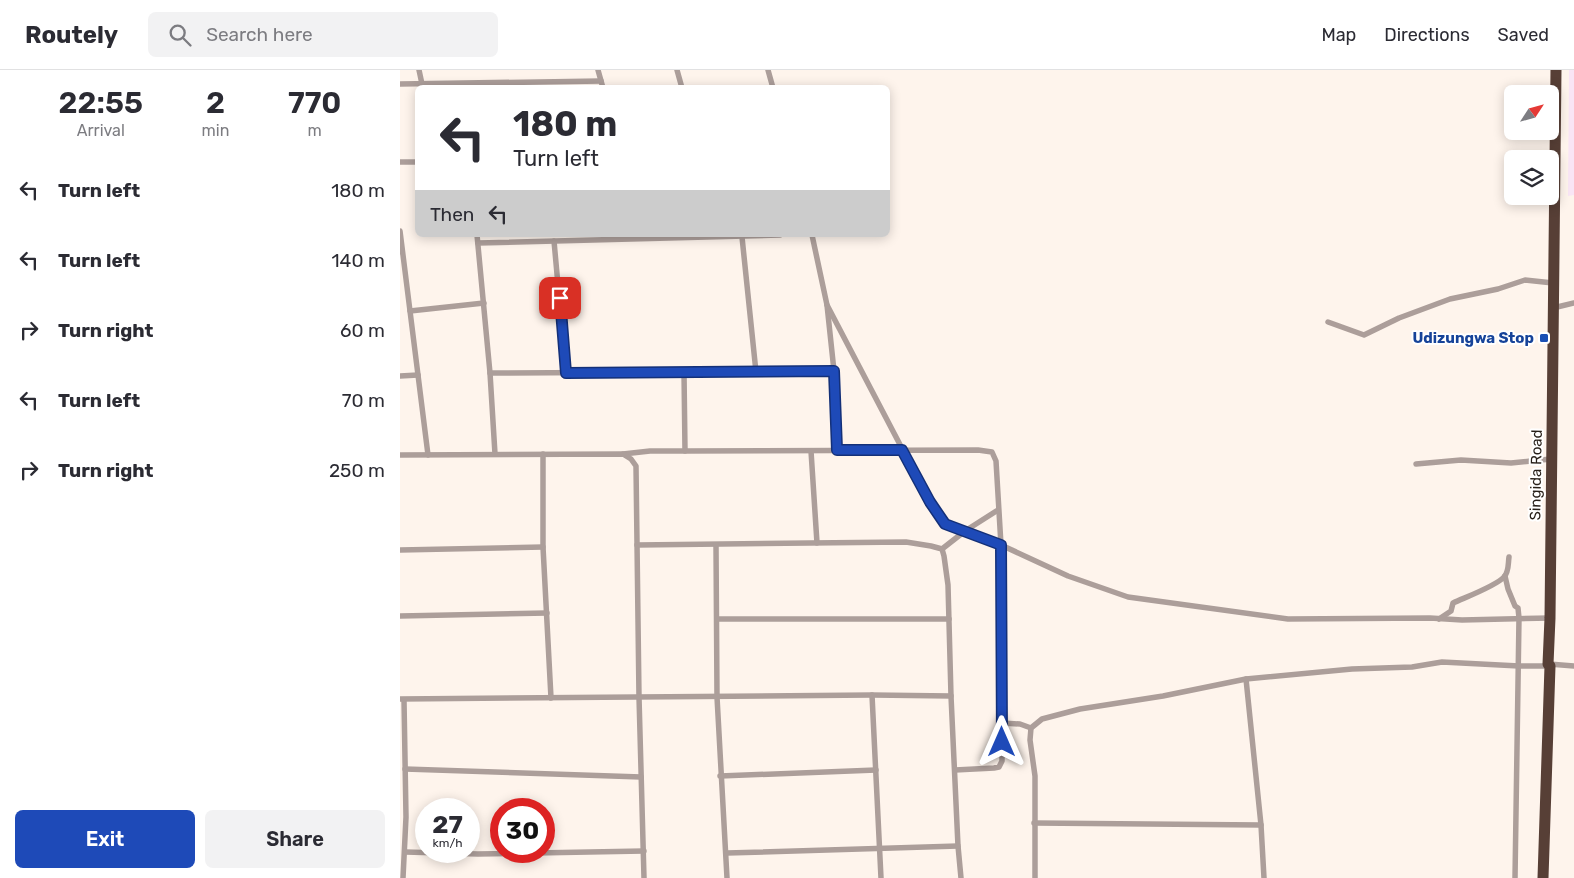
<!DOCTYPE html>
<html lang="en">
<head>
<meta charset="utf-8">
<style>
  :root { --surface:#fff; --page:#f2f2f3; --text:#2b2b33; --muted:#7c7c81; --line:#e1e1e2; --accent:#1e4ab8 }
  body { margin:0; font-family:Rubik,sans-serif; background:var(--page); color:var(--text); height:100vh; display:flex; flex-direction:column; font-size:19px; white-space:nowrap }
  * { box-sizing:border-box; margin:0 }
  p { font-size:16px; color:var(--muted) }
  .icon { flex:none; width:28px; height:28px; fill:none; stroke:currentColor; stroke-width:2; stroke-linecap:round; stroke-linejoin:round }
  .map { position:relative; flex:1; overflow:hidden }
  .details { display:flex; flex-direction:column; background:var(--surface); width:400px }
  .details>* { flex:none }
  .banner { position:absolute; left:15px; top:15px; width:475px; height:152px; border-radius:8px; box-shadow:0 2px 12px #0003; background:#fff; color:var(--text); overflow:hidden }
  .needle { width:32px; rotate:54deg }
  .tools { position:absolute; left:1104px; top:15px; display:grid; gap:10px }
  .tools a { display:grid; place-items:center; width:55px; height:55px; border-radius:8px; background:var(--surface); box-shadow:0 2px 12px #0003; font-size:25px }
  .speed { position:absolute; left:15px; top:728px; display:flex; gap:10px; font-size:25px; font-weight:700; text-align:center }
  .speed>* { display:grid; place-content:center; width:65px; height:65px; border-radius:50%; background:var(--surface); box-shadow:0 2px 12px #0003; line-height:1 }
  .speed small { font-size:12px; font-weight:400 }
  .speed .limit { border:8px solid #d22; background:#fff; color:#111 }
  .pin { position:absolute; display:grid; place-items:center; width:42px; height:42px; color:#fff; margin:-21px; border-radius:10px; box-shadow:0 2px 8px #0006 }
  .me { position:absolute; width:55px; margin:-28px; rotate:0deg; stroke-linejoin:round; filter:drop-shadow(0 0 4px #0008) }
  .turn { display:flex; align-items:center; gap:18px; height:105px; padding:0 15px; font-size:22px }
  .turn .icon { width:65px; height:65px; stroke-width:2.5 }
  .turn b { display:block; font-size:35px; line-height:42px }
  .then { display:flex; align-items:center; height:48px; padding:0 15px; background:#0003; gap:10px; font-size:19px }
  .eta { display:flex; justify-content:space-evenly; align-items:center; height:85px; text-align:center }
  .eta b { font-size:30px; font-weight:600; line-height:35px }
  .cta { display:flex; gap:10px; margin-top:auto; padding:10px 15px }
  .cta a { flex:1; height:58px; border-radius:8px; background:var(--accent); color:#fff; font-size:20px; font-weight:600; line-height:58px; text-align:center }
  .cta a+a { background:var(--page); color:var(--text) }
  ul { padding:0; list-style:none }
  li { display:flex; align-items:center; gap:15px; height:70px; padding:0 15px }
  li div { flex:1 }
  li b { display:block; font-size:19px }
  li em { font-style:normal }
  header { display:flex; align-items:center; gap:30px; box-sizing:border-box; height:70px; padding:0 25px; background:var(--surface); border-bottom:1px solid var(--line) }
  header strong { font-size:24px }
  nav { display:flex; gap:28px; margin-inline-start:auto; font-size:18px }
  .search { width:350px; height:45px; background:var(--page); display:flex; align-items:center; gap:12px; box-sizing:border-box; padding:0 18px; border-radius:8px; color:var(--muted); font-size:19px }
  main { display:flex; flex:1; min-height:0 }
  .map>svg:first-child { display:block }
  .commercial { fill:#f9e5f5 }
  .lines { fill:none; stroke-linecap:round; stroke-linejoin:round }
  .street { stroke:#ac9e9a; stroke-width:5.5 }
  .highway { stroke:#573f36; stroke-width:11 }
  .route-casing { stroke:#143078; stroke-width:12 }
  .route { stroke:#1e4ab8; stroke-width:9 }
  .transit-dot { fill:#1a4fb4; stroke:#fff; stroke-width:2 }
  .labels { text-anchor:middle; stroke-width:4; stroke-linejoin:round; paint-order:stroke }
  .transit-label { font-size:15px; font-weight:bold; fill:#164399; stroke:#fff; text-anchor:end }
  .street-label { font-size:15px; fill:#271f18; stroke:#fff }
</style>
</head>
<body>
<header>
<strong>Routely</strong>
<div class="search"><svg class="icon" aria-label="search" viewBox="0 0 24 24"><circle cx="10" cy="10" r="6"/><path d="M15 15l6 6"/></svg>Search here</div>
<nav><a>Map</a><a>Directions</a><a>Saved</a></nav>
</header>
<main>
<section class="details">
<div class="eta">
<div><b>22:55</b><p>Arrival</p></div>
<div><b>2</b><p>min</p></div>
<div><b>770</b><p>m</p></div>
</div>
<ul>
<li><svg class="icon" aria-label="left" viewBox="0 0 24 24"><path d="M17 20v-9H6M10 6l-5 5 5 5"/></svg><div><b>Turn left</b></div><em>180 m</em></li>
<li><svg class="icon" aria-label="left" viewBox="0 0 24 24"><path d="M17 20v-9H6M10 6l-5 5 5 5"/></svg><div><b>Turn left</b></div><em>140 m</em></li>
<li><svg class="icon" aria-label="right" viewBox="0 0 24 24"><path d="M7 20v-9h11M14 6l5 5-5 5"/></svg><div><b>Turn right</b></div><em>60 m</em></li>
<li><svg class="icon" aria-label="left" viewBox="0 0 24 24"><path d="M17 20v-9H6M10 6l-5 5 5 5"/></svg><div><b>Turn left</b></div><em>70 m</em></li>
<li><svg class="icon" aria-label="right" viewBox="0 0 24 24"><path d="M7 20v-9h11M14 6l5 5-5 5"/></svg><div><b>Turn right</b></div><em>250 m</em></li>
</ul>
<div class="cta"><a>Exit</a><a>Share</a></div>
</section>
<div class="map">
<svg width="1174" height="808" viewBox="0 0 1174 808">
  <rect width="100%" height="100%" fill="#fef4ec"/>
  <!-- commercial -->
  <polygon class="commercial" points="1169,0 1174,0 1174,125 1168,126"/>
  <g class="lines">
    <!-- street -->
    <g class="street">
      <polyline points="19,0 22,14"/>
      <polyline points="198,0 203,18"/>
      <polyline points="277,0 282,18"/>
      <polyline points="368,0 373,18"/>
      <polyline points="0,14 201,11"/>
      <polyline points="0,92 18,92"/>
      <polyline points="0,161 28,385"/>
      <polyline points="77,165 90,303 95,384"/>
      <polyline points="412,165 427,235 434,301 437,381"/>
      <polyline points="342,167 356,302"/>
      <polyline points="154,171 166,303"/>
      <polyline points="78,173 380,165"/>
      <polyline points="427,235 530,432 545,454 601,475 668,506 728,527 888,549 1030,548 1062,550 1150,548"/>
      <polyline points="1153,238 1174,233"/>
      <polyline points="10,241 84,233"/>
      <polyline points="928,252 964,265 999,248 1050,229 1098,219 1125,210 1153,213"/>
      <polyline points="284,302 285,381"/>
      <polyline points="90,303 434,301"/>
      <polyline points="0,306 18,305"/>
      <polyline points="411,381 417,473"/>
      <polyline points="143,384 143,477 151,628"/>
      <polyline points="223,384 250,381 285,381 578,380 592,382 596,391 601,475 602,691 599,697 594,698 555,700"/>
      <polyline points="0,385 223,384 231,389 236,396 239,627 244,808"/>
      <polyline points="1016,394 1061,390 1111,393 1151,389"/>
      <polyline points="237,475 506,472 531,476 542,479 544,486 548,515 551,626 558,776 561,808"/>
      <polyline points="316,475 317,627 327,808"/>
      <polyline points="542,479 565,461 598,440"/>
      <polyline points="0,480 143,477"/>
      <polyline points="1105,506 1108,519 1115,536 1118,538 1119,548 1115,808"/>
      <polyline points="0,546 147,543"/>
      <polyline points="317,549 549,549"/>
      <path d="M 1039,549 L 1051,541 L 1053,533 C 1066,527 1096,516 1104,507 C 1109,502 1108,494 1109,487"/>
      <polyline points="1149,594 1174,596"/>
      <polyline points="846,609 861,755 864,808"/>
      <polyline points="472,625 481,808"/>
      <polyline points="0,629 472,625 551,626"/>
      <polyline points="602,653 620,654 631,658"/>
      <polyline points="5,699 241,707"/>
      <polyline points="320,706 476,700"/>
      <polyline points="634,753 861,755"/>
      <polyline points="5,782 78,784 244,781"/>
      <polyline points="327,783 558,776"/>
      <polyline points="3,808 6,747 4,630"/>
      <polyline points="635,808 635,706 630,670 631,658 642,649 680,639 763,626 846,609 952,599 1012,597 1042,592 1119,596 1150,596"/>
    </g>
    <!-- highway -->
    <polyline class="highway" points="1143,808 1150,596 1148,594 1150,548 1156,0"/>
  </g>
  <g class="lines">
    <defs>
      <polyline id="route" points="160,228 166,303 434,301 437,380 502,380 530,432 545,454 601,475 602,672"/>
    </defs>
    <!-- route casing -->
    <use href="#route" class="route-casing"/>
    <!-- route -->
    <use href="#route" class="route"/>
  </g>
  <!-- markers -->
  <rect class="transit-dot" x="1139" y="263" width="10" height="10" rx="2.5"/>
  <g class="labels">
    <!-- transit labels -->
    <g class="transit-label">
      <text x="1134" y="273">Udizungwa Stop</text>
    </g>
    <!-- street labels -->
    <g class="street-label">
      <text transform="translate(1136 405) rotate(-89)" y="5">Singida Road</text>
    </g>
  </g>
</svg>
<div class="tools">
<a><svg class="needle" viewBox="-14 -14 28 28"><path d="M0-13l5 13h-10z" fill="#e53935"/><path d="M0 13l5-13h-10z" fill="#7c7c81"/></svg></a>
<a><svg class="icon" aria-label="layers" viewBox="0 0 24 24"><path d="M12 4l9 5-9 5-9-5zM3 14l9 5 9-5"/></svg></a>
</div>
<div class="speed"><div>27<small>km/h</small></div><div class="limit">30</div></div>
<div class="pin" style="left:160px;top:228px;background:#d93025"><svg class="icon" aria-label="arrive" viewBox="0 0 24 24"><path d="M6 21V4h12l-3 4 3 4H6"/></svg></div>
<svg class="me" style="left:602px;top:672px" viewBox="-20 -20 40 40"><path d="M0-17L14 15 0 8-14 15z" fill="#1e4ab8" stroke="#fff" stroke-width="4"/></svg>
<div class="banner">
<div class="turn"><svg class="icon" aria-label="left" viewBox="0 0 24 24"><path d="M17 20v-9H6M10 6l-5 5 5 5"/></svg><div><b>180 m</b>Turn left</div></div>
<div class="then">Then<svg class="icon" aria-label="left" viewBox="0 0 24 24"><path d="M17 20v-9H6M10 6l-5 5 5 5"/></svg></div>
</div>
</div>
</main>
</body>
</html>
